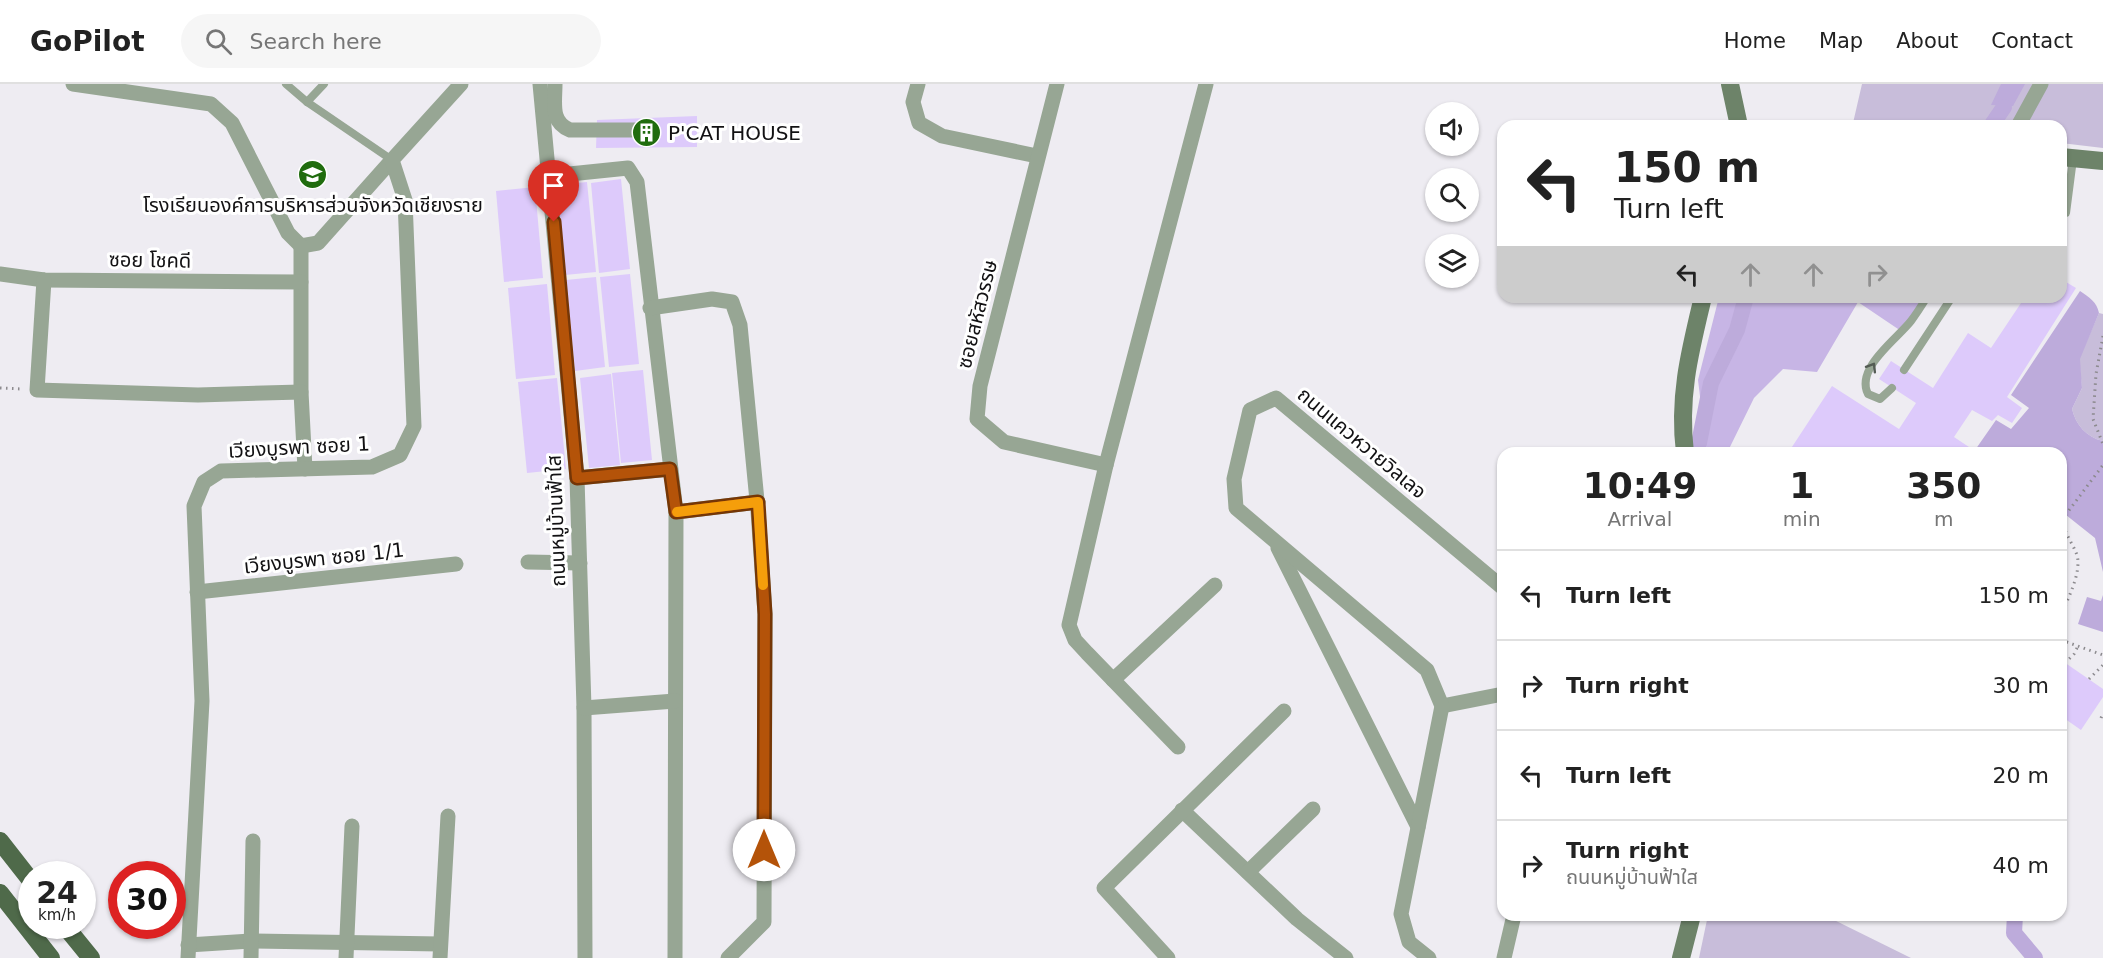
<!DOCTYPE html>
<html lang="en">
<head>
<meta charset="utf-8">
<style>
  :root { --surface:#fff; --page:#f6f6f6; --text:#222; --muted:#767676; --line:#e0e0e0 }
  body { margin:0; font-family:"DejaVu Sans","Noto Sans Thai",sans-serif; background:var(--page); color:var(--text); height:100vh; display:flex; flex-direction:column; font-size:22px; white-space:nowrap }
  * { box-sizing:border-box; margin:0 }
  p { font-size:20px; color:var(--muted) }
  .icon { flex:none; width:33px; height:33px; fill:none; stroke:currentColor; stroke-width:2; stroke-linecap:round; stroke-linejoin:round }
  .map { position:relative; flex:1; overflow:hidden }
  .sheet { position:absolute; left:1497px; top:363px; width:570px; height:474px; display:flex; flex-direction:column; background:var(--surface); border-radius:18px; box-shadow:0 2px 4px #0004 }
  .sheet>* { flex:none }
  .guide { position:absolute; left:1497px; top:36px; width:570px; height:183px; border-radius:18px; box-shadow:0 2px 4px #0004; background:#fff; color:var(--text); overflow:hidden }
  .fabs { position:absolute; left:1425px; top:18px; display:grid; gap:12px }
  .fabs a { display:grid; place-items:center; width:54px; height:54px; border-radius:50%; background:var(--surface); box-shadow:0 2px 4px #0004; font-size:30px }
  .speed { position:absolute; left:18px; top:777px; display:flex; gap:12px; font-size:30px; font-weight:700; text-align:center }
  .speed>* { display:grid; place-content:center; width:78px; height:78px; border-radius:50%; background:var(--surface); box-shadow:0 2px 4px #0004; line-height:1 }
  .speed small { font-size:15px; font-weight:400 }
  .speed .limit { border:9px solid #d22; background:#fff; color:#111 }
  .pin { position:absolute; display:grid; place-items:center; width:51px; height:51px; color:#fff; margin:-62px -26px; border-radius:50% 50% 50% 0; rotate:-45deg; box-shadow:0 0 6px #0007 }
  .pin .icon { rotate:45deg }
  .me { position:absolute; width:66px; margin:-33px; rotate:0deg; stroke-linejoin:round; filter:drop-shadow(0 0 4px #0008) }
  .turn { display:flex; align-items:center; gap:21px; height:126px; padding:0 18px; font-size:27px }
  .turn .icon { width:78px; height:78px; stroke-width:2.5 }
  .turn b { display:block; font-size:42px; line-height:51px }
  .lanes { display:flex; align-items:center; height:57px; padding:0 18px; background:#0003; justify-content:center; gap:30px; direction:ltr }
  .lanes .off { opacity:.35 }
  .eta { display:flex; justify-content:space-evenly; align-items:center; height:102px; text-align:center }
  .eta b { font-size:36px; font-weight:600; line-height:42px }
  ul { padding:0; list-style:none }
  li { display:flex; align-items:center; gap:18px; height:90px; padding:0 18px; border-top:2px solid var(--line) }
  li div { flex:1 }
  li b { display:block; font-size:22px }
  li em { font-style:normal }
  header { display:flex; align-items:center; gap:36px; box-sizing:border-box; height:84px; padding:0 30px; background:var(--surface); border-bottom:2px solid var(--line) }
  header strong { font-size:28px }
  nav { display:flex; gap:33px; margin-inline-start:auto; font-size:21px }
  .search { width:420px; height:54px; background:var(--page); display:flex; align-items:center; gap:15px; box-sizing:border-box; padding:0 21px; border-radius:33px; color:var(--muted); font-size:22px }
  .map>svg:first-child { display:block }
  .green { fill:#c8bdda }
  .forest { fill:#c7b5e5 }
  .water { fill:#bdabdb }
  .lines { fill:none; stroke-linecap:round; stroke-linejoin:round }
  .canal { stroke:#bdabdb; stroke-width:16 }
  .building { fill:#ddcafb }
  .path { stroke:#8c8a8e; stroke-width:3; stroke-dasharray:1.5 4.5; stroke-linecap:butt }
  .lane { stroke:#97a694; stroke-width:8 }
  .street { stroke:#97a694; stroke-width:15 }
  .secondary { stroke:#6d8369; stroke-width:18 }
  .primary { stroke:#4f6a4a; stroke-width:18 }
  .oneway { stroke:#545c54 }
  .route-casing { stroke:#753606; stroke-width:15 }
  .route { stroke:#b45309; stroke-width:10 }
  .slow { stroke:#f59e0b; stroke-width:10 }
  .labels { text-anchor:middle; stroke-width:6; stroke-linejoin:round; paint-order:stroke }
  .poi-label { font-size:20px; fill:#121113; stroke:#fff; text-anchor:start }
  .street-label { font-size:20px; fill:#121113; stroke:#fff }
</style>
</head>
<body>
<header>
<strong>GoPilot</strong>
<div class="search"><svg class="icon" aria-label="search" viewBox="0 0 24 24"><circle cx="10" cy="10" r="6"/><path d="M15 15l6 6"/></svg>Search here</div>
<nav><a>Home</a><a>Map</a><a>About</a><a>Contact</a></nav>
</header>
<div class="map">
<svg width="2103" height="874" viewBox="0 0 2103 874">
  <rect width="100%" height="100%" fill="#eeecf2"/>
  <!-- green -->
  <g class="green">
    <polygon points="1862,0 2103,0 2103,64 2061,59 2061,42 1888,42 1853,39"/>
    <path d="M 2099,229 L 2103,230 L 2103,357 C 2086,353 2076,341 2072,325 L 2082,304 L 2079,275 Z"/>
    <polygon points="1708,831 1824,831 1911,874 1699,874"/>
  </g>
  <!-- forest -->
  <polygon class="forest" points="1719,213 1927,213 1901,247 1858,218 1817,288 1783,285 1754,314 1727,369 1707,369 1698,296"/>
  <!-- water -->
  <g class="water">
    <polygon points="2001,0 2025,0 2013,22 1991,21"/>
    <path d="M 2080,207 C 2089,213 2097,218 2099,229 L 2080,275 L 2082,304 L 2072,325 C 2076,341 2086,353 2103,357 L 2103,488 L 2095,454 L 2061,427 L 2061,369 L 1973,369 L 1996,336 L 2011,345 L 2029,324 L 2011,311 Z"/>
    <polygon points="2103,511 2103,548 2078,540 2087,513 2101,517"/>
  </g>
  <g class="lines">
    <!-- canal -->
    <g class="canal">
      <polyline points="1991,42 2004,23"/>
      <polyline points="1697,369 1711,299 1737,246 1746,213"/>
      <polyline points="2015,831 2014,849 2035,874"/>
    </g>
  </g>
  <!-- building -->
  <g class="building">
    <polygon points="697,32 697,63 596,64 597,36"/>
    <polygon points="621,95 630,185 599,189 591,99"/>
    <polygon points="587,98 596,188 565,191 556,101"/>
    <polygon points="535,103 543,194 504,198 496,107"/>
    <polygon points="630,190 639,280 609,283 600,193"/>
    <polygon points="596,193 605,283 575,287 566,196"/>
    <polygon points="2061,195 2076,204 2007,313 2022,324 2012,339 1998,331 1992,337 1972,326 1954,353 1972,365 1969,369 1788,369 1832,302 1899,345 1916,319 1879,295 1891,277 1933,304 1968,249 1991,264 2025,213 2061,213"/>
    <polygon points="547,200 555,291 516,295 508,204"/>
    <polygon points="643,286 652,376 621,379 612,289"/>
    <polygon points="611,290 620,381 589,384 580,294"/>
    <polygon points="557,294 566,385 527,389 518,298"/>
    <polygon points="2061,576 2103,605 2103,613 2081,646 2061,632"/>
  </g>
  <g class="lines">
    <!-- path -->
    <g class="path">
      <polyline points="2103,252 2096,290 2093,335 2103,360"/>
      <polyline points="0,304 22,305"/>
      <path d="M 2061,533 C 2067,515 2078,497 2078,478 C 2078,463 2061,450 2064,433 L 2103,381"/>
      <polyline points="2061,556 2103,571"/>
      <polyline points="2065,579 2074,570 2078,562"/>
      <polyline points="2089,595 2103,581"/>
      <polyline points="2101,634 2103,629"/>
    </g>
    <!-- lane -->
    <g class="lane">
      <polyline points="286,0 307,18 392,76"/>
      <polyline points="307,18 324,0"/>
      <polyline points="2061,130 2066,129 2073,75"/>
      <polyline points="1904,286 1952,213"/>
      <path d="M 1892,304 L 1880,315 L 1868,310 C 1855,284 1897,255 1911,237 C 1917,229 1922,221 1927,213"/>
    </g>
    <!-- street -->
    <g class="street">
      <polyline points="73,0 211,20 232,39 288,149 301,162 318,159 392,76"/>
      <polyline points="540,0 577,394 584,624 585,874"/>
      <path d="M 555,0 C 555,19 550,38 570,46 L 650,46"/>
      <polyline points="918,0 913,18 919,39 942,52 1037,72"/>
      <polyline points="1057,0 980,302 977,335 1004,358 1106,381"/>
      <polyline points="2018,42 2041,0"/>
      <polyline points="550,92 628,84 637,98 676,428 675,874"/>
      <polyline points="301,162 301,308 305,385"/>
      <polyline points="0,190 44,196 301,198"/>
      <polyline points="44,196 37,306 198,311 301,308"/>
      <polyline points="650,224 712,215 732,218 740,241 758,427 765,530 764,838 728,874"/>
      <polyline points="577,394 670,385"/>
      <polyline points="676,428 758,418"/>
      <polyline points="1278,464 1418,743"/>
      <polyline points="528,478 580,479"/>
      <polyline points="197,508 456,480"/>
      <polyline points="1113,596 1215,501"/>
      <polyline points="1442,622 1503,610"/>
      <polyline points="584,624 675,617"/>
      <polyline points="1178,663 1087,569 1075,556 1069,541 1106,381 1206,0"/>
      <polyline points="1182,726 1297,835 1346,874"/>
      <polyline points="1248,788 1313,725"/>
      <polyline points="188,861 251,857 440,860"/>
      <polyline points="188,874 202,617 194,422 204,398 221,387 372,383 400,371 414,342 405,116 392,76 461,0"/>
      <polyline points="251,874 253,757"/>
      <polyline points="346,874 352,742"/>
      <polyline points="440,874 448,732"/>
      <polyline points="1168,874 1104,804 1284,627"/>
      <polyline points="1429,874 1409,858 1401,830 1442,622 1427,586 1236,424 1234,395 1250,326 1276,314 1503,504"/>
      <polyline points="1504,874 1514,831"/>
    </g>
    <!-- secondary -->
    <g class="secondary">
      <polyline points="1730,0 1739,42"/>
      <polyline points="2061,73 2103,77"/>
      <path d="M 1685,369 C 1678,313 1690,267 1703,213"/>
      <polyline points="1681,874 1692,831"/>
    </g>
    <!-- primary -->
    <g class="primary">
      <polyline points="0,757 32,798"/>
      <polyline points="0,809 51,874"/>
      <polyline points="65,842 91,874"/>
    </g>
  </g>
  <!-- one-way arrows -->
  <defs><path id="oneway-chevron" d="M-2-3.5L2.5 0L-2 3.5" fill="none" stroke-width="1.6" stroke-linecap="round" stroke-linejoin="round" transform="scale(1.5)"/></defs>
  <use class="oneway" href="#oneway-chevron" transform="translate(1872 283) rotate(-58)"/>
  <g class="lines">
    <defs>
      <polyline id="route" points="554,138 577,394 670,385 676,428 758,418 765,530 764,766"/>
    </defs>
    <!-- route casing -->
    <use href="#route" class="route-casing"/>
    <!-- route -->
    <use href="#route" class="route"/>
    <!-- slow -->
    <polyline class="slow" points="677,428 758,418 763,501"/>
  </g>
  <!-- icons -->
  <defs>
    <symbol id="building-disc" viewBox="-11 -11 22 22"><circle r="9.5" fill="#206c0e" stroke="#fff"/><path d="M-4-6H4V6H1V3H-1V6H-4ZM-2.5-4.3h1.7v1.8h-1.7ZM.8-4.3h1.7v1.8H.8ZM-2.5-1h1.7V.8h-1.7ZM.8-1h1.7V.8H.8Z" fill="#fff"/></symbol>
    <symbol id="school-disc" viewBox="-11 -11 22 22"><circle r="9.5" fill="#206c0e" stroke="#fff"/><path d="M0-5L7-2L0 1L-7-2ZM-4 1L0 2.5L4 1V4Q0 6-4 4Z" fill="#fff"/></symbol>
  </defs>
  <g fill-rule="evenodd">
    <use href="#building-disc" x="630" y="32" width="33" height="33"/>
    <use href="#school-disc" x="296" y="74" width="33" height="33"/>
  </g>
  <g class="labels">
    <!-- poi labels -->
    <g class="poi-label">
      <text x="668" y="56">P'CAT HOUSE</text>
      <text x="313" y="128" text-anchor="middle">โรงเรียนองค์การบริหารส่วนจังหวัดเชียงราย</text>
    </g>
    <!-- street labels -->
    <g class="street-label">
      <text transform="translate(150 176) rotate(1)" y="7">ซอย โชคดี</text>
      <text transform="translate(977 230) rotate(-76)" y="7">ซอยสหัสวรรษ</text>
      <text transform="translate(1362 359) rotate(40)" y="7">ถนนแควหวายวิลเลจ</text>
      <text transform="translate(299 363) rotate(-3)" y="7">เวียงบูรพา ซอย 1</text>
      <text transform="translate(556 437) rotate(-92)" y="7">ถนนหมู่บ้านฟ้าใส</text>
      <text transform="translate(324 474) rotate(-6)" y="7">เวียงบูรพา ซอย 1/1</text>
    </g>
  </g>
</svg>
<div class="fabs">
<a><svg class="icon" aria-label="sound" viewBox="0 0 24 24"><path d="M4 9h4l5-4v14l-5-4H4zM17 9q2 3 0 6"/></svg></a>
<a><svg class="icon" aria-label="search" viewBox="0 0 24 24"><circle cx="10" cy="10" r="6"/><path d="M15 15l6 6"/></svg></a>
<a><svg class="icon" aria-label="layers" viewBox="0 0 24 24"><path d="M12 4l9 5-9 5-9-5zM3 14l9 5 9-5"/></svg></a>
</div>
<div class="speed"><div>24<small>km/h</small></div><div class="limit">30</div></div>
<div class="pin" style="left:554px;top:138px;background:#d93025"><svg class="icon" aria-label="arrive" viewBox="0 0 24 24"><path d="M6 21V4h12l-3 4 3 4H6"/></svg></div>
<svg class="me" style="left:764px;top:766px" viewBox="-20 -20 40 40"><circle r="19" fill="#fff"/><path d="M0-13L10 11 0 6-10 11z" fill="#b45309"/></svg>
<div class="guide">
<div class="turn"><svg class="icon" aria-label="left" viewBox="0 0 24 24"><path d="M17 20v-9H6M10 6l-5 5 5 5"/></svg><div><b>150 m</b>Turn left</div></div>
<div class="lanes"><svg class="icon" aria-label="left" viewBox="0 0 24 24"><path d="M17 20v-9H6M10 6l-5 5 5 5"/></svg><svg class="icon off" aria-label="ahead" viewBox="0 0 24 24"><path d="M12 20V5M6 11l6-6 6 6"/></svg><svg class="icon off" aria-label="ahead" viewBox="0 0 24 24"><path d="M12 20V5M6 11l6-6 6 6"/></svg><svg class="icon off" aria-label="right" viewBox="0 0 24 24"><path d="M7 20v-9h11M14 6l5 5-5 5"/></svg></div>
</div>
<section class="sheet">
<div class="eta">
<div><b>10:49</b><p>Arrival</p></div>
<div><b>1</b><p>min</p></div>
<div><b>350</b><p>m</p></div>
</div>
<ul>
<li><svg class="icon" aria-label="left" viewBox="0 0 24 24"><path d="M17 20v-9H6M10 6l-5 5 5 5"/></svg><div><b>Turn left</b></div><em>150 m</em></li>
<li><svg class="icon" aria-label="right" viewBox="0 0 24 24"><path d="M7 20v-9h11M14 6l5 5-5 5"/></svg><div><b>Turn right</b></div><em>30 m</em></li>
<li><svg class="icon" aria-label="left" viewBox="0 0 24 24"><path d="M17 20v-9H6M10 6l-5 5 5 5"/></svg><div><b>Turn left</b></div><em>20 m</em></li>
<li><svg class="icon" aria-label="right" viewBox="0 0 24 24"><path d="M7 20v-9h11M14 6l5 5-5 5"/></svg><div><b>Turn right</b><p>ถนนหมู่บ้านฟ้าใส</p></div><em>40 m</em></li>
</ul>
</section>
</div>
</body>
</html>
